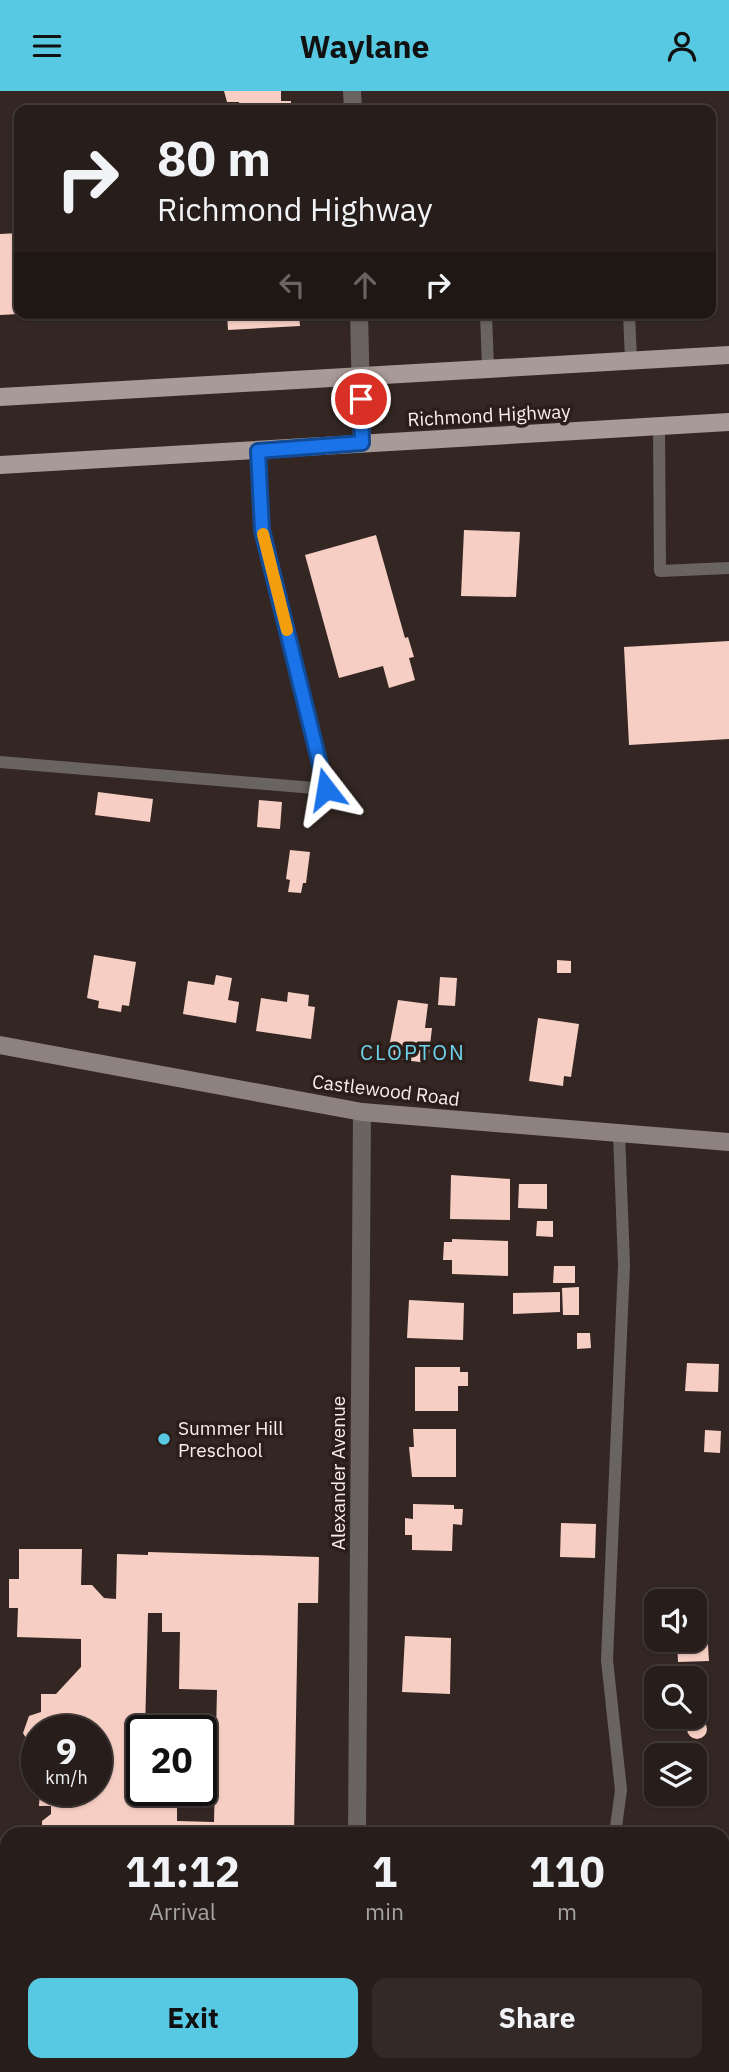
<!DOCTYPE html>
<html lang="en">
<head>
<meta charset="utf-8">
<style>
  :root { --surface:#271d1a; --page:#332a27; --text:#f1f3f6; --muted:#a4a2a2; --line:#433b39; --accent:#58c9e3 }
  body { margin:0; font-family:"IBM Plex Sans",sans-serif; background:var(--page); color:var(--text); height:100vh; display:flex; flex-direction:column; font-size:26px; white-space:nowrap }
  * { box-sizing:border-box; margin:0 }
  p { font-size:23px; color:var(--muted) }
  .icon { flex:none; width:38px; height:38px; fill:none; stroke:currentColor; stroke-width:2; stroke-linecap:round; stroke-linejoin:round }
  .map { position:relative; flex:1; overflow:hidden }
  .details { position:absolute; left:0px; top:1736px; width:730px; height:245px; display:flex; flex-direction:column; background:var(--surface); border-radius:21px 21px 0 0; box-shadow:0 2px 5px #0004,0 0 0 2px var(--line) }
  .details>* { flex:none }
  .hud { position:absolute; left:14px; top:14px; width:702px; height:214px; border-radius:14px; box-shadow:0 2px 5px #0004,0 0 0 2px var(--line); background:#271d1a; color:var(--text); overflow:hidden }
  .tools { position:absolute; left:644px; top:1498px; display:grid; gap:14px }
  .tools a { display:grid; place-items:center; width:63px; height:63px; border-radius:14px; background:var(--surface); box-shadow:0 2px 5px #0004,0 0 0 2px var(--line); font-size:35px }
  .speed { position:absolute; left:21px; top:1624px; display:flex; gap:14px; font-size:35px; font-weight:700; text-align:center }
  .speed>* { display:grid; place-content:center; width:91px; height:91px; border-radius:50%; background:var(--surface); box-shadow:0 2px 5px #0004,0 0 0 2px var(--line); line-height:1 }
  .speed small { font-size:18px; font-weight:400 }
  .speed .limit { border:4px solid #111; border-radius:10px; background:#fff; color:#111 }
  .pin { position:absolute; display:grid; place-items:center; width:60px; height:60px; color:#fff; margin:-30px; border:4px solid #fff; border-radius:50%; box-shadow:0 2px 7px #0007 }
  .me { position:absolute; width:77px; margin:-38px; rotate:346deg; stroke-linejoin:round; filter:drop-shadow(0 0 5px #0008) }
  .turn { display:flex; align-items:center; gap:24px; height:147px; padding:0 28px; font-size:32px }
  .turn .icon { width:91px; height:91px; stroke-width:2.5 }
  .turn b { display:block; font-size:49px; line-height:60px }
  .lanes { display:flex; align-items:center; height:66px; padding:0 28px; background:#0003; justify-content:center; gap:35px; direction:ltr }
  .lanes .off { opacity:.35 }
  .eta { display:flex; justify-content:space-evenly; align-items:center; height:119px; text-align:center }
  .eta b { font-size:42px; font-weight:800; line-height:49px }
  .action { display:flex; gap:14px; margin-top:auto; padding:14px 28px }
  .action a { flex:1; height:80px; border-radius:14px; background:var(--accent); color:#111; font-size:28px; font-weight:800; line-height:80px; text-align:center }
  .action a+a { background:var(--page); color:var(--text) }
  header { display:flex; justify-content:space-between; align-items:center; height:91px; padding:0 28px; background:var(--accent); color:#111; font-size:32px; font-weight:800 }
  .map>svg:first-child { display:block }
  .building { fill:#f7cec3; fill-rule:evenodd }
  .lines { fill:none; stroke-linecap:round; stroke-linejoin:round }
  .lane { stroke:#696361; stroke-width:12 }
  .street { stroke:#696361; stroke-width:18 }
  .secondary { stroke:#8d827f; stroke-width:18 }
  .primary { stroke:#a89a96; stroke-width:18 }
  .route-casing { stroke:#114b97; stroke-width:18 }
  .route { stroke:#1a73e8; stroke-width:12 }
  .slow { stroke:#f59e0b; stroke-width:12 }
  .poi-dot { fill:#58c9e3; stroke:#2a1d1a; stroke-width:2.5 }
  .labels { text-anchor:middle; stroke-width:7; stroke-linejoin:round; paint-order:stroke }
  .street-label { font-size:19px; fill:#f8eeec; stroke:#2a1d1a }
  .poi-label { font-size:19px; fill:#f8eeec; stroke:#2a1d1a; text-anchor:start }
  .neighbourhood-label { font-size:21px; letter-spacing:2px; fill:#6dd2eb; stroke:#2a1d1a }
</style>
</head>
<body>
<header><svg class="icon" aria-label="menu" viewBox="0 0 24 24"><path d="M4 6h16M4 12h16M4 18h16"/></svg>Waylane<svg class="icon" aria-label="person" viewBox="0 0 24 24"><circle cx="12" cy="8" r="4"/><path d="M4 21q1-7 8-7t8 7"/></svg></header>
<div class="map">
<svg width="729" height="1981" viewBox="0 0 729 1981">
  <rect width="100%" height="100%" fill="#342723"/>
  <!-- building -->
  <g class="building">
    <polygon points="224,0 281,0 281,10 291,10 291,19 240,19 239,11 227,11"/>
    <polygon points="19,142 19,223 0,224 0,143"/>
    <polygon points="227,222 299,222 300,235 228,239"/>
    <polygon points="464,439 520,441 516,506 461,505"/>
    <polygon points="376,444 405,547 408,546 414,566 409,567 415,589 389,597 383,575 339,587 305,464"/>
    <polygon points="729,550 729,648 629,654 624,556"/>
    <polygon points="98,701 153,708 150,731 95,724"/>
    <polygon points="259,709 282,711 280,738 257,736"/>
    <polygon points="290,759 310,761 306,792 303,792 301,802 288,801 290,789 286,788"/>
    <polygon points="94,864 136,871 129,915 122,914 121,921 98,917 99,910 87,907"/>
    <polygon points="557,869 571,870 571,882 557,882"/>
    <polygon points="216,884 232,887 228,909 239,911 236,932 183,923 188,890 214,894"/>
    <polygon points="440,886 457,887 455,915 438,914"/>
    <polygon points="288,901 309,904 308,915 315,916 311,948 256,940 261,907 287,911"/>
    <polygon points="398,909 428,913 425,937 432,937 428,972 387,967"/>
    <polygon points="538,927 579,933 571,986 564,985 563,995 529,990"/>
    <polygon points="451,1084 510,1088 510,1129 450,1128"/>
    <polygon points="519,1093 547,1093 547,1118 518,1117"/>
    <polygon points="537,1130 553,1130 553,1146 536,1145"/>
    <polygon points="452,1148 508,1150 508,1185 452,1183 452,1169 443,1169 444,1151 452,1151"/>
    <polygon points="554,1175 575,1175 575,1192 553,1192"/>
    <polygon points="579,1196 579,1224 563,1224 562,1197"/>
    <polygon points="560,1201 560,1221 513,1223 513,1202"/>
    <polygon points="409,1209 464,1212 463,1249 407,1247"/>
    <polygon points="577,1242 590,1242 591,1257 577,1258"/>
    <polygon points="687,1272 719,1273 718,1301 685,1300"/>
    <polygon points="415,1276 460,1276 460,1281 468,1281 468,1295 458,1295 458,1320 415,1320"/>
    <polygon points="413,1338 456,1338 456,1386 412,1386 409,1356 414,1356"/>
    <polygon points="705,1339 721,1340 720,1362 704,1361"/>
    <polygon points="413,1413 454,1414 454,1418 463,1418 462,1434 453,1433 452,1460 412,1459 412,1444 405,1444 405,1427 413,1428"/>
    <polygon points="561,1432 596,1433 595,1467 560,1466"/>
    <path d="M 19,1458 L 82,1458 L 81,1494 L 92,1494 L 104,1507 L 116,1508 L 117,1463 L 148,1464 L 148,1461 L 319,1466 L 318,1512 L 298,1512 L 294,1743 L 42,1743 L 42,1730 L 51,1723 L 51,1715 L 39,1715 L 40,1699 L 96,1699 L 96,1640 L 37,1640 L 37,1653 L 27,1649 L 23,1642 L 29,1625 L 41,1621 L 41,1603 L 56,1603 L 81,1576 L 81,1548 L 17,1546 L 18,1517 L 9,1517 L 9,1488 L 19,1488 ZM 148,1522 L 162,1522 L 162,1541 L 180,1541 L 179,1598 L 217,1599 L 214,1731 L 177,1730 L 177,1717 L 143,1716 L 142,1640 L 145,1640 Z"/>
    <polygon points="695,1539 707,1539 709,1570 678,1571 677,1549 695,1549"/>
    <polygon points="405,1545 451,1547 450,1603 402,1601"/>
    <circle cx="697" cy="1638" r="10"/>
    <rect x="400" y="1974" width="24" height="7"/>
  </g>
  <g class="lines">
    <!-- lane -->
    <g class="lane">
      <polyline points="486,222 488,278"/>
      <polyline points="629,222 631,269"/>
      <polyline points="659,335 660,480 729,477"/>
      <polyline points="0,671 326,698 262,439 258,360"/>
      <polyline points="615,1743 621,1699 607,1569 624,1174 619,1042"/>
      <polyline points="0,1800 7,1800"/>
      <polyline points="610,1981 611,1974"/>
    </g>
    <!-- street -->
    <g class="street">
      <polyline points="352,0 353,19"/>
      <polyline points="359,222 362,352"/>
      <polyline points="357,1743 362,1021"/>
      <polyline points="356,1981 356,1974"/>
    </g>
    <!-- secondary -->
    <polyline class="secondary" points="0,954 362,1021 729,1051"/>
    <!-- primary -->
    <g class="primary">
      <polyline points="0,306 729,264"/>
      <polyline points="0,374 729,331"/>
    </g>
  </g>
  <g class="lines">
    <defs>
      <polyline id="route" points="326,698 262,439 258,360 362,352 361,308"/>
    </defs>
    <!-- route casing -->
    <use href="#route" class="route-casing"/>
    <!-- route -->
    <use href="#route" class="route"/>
    <!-- slow -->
    <polyline class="slow" points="263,443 287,539"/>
  </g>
  <!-- markers -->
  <circle class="poi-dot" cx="164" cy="1348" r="7"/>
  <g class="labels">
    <!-- street labels -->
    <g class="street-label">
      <text transform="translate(489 324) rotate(-3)" y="7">Richmond Highway</text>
      <text transform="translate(386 999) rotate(7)" y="7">Castlewood Road</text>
      <text transform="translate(338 1382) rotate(-90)" y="7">Alexander Avenue</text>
    </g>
    <!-- poi labels -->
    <g class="poi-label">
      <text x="178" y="1344">Summer Hill<tspan x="178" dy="22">Preschool</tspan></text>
    </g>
    <!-- neighbourhood labels -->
    <g class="neighbourhood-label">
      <text x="413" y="969">CLOPTON</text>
    </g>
  </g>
</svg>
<div class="tools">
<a><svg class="icon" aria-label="sound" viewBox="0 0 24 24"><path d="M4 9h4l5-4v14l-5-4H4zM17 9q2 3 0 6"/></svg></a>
<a><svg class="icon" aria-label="search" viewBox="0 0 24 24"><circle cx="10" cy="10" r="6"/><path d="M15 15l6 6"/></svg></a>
<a><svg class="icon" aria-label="layers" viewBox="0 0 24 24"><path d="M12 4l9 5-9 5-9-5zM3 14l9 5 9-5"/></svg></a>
</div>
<div class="speed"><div>9<small>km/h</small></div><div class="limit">20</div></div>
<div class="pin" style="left:361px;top:308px;background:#d93025"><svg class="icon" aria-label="arrive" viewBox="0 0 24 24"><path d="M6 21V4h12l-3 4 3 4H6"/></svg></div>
<svg class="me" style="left:326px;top:698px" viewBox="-20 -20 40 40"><path d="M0-17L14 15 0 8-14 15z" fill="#1a73e8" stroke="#fff" stroke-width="4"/></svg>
<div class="hud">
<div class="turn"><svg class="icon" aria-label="right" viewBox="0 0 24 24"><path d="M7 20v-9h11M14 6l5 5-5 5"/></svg><div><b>80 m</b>Richmond Highway</div></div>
<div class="lanes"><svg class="icon off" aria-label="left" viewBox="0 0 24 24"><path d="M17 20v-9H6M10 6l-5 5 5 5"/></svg><svg class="icon off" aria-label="ahead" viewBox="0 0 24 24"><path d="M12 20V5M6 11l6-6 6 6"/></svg><svg class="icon" aria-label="right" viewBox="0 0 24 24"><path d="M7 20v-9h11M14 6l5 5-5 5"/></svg></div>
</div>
<section class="details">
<div class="eta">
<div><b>11:12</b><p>Arrival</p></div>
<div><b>1</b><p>min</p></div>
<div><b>110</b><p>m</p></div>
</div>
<div class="action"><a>Exit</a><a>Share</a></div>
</section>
</div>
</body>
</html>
